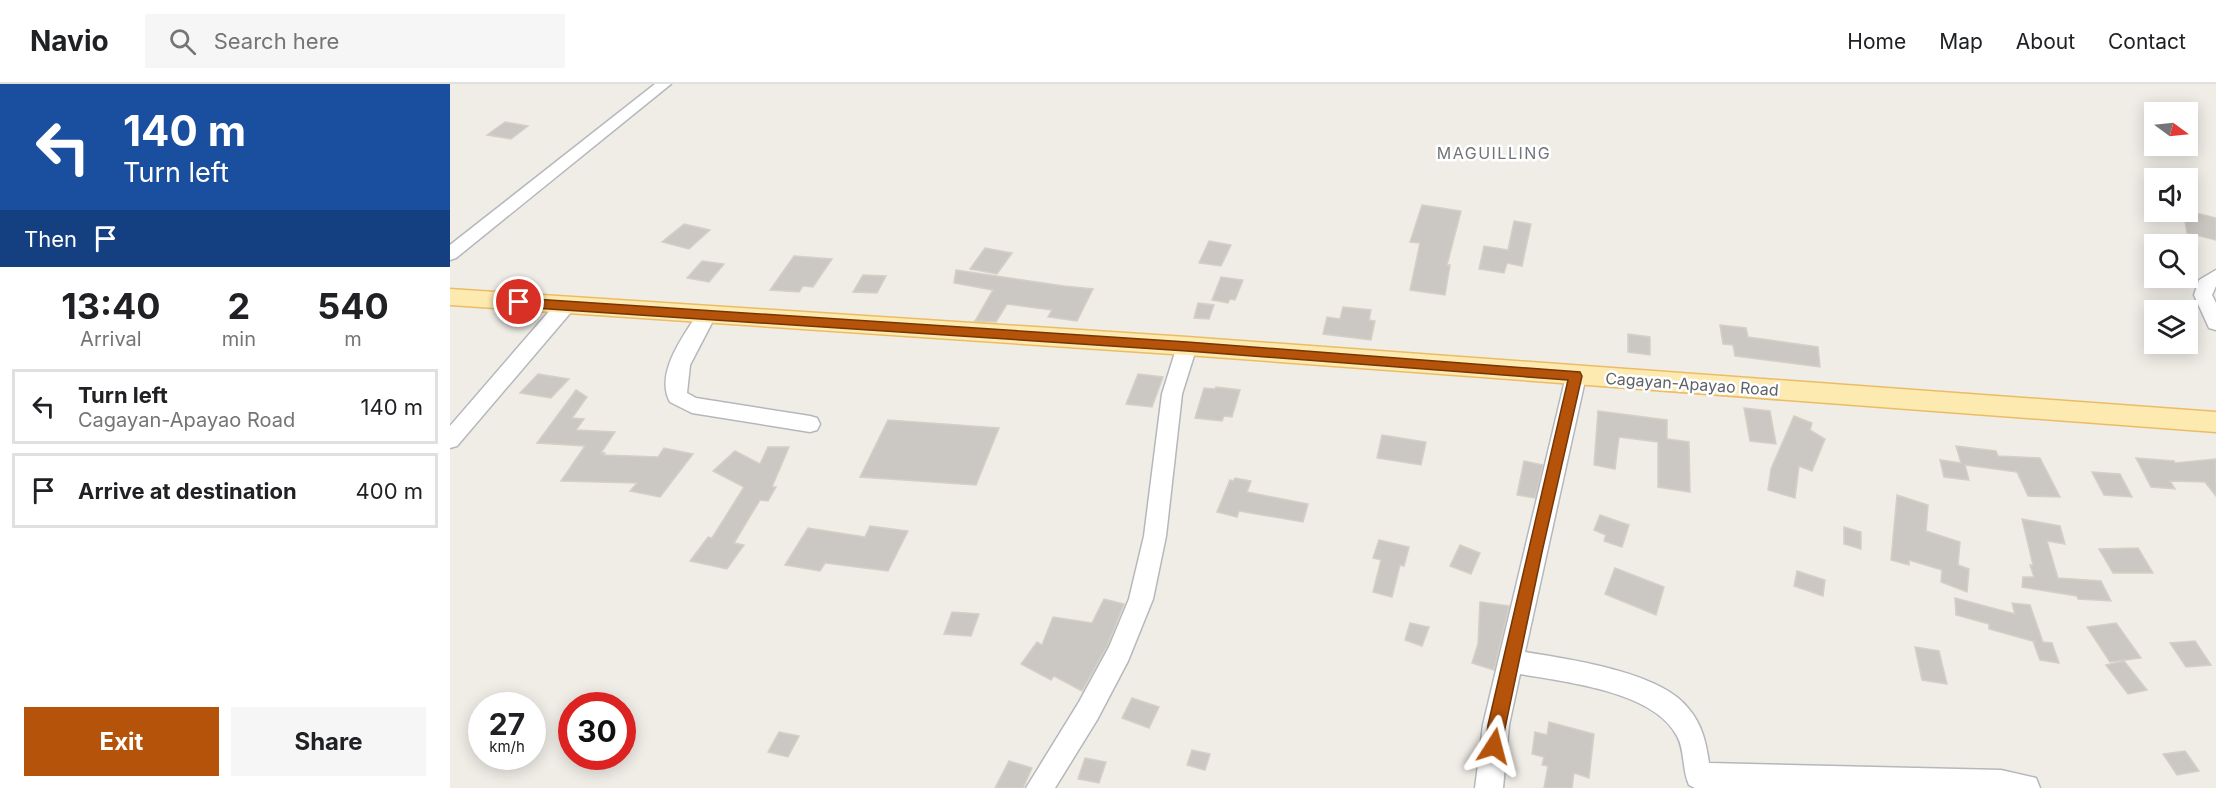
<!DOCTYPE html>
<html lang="en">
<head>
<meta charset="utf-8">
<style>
  :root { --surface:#fff; --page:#f6f6f6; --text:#202124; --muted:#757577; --line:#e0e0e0; --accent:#b45309 }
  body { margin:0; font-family:Inter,sans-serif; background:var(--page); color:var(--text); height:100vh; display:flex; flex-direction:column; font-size:22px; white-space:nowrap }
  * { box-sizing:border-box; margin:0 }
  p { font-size:20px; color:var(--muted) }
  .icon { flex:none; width:33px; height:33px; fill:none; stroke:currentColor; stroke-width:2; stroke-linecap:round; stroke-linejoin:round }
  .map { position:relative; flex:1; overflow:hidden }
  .drawer { display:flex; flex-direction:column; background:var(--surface); width:450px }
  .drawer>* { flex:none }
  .top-card { background:#1a4fa0; color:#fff; overflow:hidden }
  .needle { width:39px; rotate:105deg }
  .buttons { position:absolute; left:1694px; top:18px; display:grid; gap:12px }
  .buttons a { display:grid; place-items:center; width:54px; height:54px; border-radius:0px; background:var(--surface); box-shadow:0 3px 15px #0003; font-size:30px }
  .speed { position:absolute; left:18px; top:608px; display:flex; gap:12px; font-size:30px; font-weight:700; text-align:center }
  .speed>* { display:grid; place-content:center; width:78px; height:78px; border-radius:50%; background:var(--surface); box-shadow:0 3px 15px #0003; line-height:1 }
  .speed small { font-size:15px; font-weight:400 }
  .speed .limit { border:9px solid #d22; background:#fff; color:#111 }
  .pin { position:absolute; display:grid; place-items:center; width:51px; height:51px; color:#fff; margin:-26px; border:3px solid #fff; border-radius:50%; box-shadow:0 2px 6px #0007 }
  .me { position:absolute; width:66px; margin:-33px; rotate:9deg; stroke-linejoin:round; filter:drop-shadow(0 0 4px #0008) }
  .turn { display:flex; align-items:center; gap:21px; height:126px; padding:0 24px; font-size:27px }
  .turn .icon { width:78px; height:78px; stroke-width:2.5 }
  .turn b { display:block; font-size:42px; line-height:51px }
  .then { display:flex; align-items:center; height:57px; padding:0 24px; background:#0003; gap:12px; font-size:22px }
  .eta { display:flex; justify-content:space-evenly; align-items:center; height:102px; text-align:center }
  .eta b { font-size:36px; font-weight:700; line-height:42px }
  .action { display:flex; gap:12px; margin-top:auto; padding:12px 24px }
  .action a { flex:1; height:69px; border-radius:0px; background:var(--accent); color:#fff; font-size:24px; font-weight:700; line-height:69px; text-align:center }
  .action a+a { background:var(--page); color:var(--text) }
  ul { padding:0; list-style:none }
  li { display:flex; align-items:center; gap:18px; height:75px; margin:0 12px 9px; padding:0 12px; border:3px solid var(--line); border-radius:0px }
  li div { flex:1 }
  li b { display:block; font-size:22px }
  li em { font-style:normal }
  header { display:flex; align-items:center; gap:36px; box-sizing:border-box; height:84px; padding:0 30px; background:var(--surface); border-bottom:2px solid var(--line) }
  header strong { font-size:28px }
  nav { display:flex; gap:33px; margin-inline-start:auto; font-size:21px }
  .search { width:420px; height:54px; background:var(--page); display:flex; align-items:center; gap:15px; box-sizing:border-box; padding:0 21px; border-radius:0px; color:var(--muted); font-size:22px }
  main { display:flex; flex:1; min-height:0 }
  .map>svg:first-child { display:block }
  .building { fill:#cbc8c3; stroke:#d5cfc6; stroke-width:1.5 }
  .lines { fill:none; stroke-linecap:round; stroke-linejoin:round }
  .minor-casing { stroke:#b4b8bb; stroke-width:3 }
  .major-casing { stroke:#ecbc64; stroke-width:3 }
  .minor { fill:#fff; fill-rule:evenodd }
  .major { fill:#fceab0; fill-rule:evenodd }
  .route { fill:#b45309; stroke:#753606; stroke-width:1.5 }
  .labels { text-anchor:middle; stroke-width:5; stroke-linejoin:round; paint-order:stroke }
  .far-quarter-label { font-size:16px; letter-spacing:1.5px; fill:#707579; stroke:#fff }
  .street-label { font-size:16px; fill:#5e6367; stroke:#fff }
</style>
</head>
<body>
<header>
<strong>Navio</strong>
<div class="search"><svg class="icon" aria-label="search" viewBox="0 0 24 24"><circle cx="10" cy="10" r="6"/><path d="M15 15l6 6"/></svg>Search here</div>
<nav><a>Home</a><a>Map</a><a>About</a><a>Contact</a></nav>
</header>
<main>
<section class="drawer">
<div class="top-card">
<div class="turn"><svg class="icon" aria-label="left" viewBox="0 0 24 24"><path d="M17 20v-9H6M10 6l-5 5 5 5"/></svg><div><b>140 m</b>Turn left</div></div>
<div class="then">Then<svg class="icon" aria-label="arrive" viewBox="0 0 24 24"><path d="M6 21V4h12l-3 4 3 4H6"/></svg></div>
</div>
<div class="eta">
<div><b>13:40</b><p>Arrival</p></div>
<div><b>2</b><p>min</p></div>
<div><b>540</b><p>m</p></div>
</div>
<ul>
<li><svg class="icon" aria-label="left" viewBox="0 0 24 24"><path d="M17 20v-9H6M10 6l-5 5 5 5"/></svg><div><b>Turn left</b><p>Cagayan-Apayao Road</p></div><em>140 m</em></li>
<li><svg class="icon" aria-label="arrive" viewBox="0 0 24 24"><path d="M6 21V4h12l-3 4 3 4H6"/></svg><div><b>Arrive at destination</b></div><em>400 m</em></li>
</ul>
<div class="action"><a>Exit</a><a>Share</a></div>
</section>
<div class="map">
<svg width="1766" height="704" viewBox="0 0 1766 704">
  <rect width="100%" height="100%" fill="#f0ede7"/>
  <!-- building -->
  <g class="building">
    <polygon points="55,38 78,42 61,55 37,51"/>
    <polygon points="972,121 1011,127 997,181 1000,181 995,211 960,206 970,159 960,158"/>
    <polygon points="1742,128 1766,134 1766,156 1737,149 1734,131 1743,134"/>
    <polygon points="1064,137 1081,140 1072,182 1057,179 1054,189 1029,185 1034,162 1058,166"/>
    <polygon points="234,140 260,146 239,165 212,158"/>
    <polygon points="759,157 781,161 771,182 749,179"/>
    <polygon points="535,164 562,169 547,190 520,185"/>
    <polygon points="344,172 382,175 363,203 353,202 349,208 320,206"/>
    <polygon points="252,177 274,180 259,198 237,194"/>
    <polygon points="506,186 614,202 643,205 627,237 598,233 602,226 557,220 546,238 525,237 543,206 504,199"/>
    <polygon points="413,191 436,192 427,209 403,208"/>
    <polygon points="771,193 793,196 785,216 780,215 778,219 762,216"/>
    <polygon points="748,219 764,221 759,235 744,234"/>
    <polygon points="893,223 921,226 919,236 925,237 921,256 873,250 877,233 890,235"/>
    <polygon points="1270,241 1296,244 1298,253 1368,263 1370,283 1285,272 1283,261 1273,260"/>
    <polygon points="1178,250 1200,253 1200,271 1178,268"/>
    <polygon points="88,290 119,295 101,314 70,309"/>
    <polygon points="688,290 713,293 702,323 676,320"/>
    <polygon points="766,303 790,306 782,333 774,332 772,337 745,334 754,304 765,305"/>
    <polygon points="126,306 137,313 122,334 134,335 126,346 165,348 151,369 155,369 154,371 208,373 214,364 243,370 210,413 180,407 187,399 111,397 135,362 87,359"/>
    <polygon points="1294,324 1320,327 1326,360 1300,357"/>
    <polygon points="1148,327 1217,336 1217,355 1239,358 1240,408 1208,403 1208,358 1169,353 1165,385 1144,381"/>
    <polygon points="1344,332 1362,339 1360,346 1375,355 1362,387 1349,382 1345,414 1318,406 1321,385"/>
    <polygon points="438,336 549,344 526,401 410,393"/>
    <polygon points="932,351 976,358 971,381 927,374"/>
    <polygon points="1506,362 1546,367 1548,372 1590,374 1610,413 1578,412 1567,388 1515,381 1519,396 1494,393 1490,376 1511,379"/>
    <polygon points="318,363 339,363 322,403 326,403 318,417 310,416 284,459 294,461 277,485 240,477 258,453 262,454 294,403 263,387 285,367 310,380"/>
    <polygon points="1686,374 1724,377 1725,379 1766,375 1766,412 1755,398 1720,397 1725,405 1701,403"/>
    <polygon points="1074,377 1093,381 1085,414 1067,411"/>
    <polygon points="1642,388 1670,390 1682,413 1654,411"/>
    <polygon points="785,394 801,397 797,408 858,420 853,438 789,427 787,433 767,428 780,396 783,397"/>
    <polygon points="1447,411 1478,421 1476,447 1510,458 1508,481 1519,485 1517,508 1491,498 1492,486 1459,476 1459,481 1441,476"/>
    <polygon points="1150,431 1179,441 1172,463 1154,457 1156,451 1144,446"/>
    <polygon points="1572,435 1610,442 1615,460 1597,457 1608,494 1651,497 1661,517 1628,515 1627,512 1572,503 1573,493 1584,493 1580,481 1583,481"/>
    <polygon points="420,442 458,447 438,487 375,479 370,487 335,481 358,444 415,453"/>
    <polygon points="1394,443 1411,448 1411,465 1394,460"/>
    <polygon points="929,456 959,463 954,482 950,481 942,513 923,508 931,476 923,474"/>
    <polygon points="1010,461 1030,469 1021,490 1000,482"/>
    <polygon points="1688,464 1703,489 1663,489 1649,465"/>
    <polygon points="1165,484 1214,503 1206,531 1155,510"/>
    <polygon points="1347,487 1375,496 1373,512 1344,502"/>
    <polygon points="1505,514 1565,530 1562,519 1580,521 1593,558 1602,559 1609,579 1590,576 1583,557 1586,558 1539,545 1539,540 1506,531"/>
    <polygon points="654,515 674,520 657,562 632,607 604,592 601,596 571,580 587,558 592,561 603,533 642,539"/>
    <polygon points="1030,518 1059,522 1044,586 1022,579 1028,560"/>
    <polygon points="502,528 529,530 521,552 494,550"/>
    <polygon points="960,539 979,543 972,562 955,556"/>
    <polygon points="1666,539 1691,574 1660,578 1637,543"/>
    <polygon points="1745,557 1761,581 1736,583 1720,559"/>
    <polygon points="1465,563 1489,567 1497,600 1472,596"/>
    <polygon points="1674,577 1697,606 1678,610 1656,581"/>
    <polygon points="682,614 709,623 699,644 672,634"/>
    <polygon points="1099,638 1144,650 1139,694 1124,689 1122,704 1094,704 1098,682 1092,681 1094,673 1082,670 1085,648 1097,651"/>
    <polygon points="329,648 349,652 338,673 318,668"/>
    <polygon points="742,666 760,670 755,686 737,681"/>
    <polygon points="1735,667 1749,687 1727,691 1713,670"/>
    <polygon points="635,674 656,678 649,699 628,695"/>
    <polygon points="559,677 582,684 573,704 545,704"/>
  </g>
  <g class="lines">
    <defs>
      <g id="minor">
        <polygon points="205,0 221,0 6,174 0,176 0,161"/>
        <polygon points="1766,186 1766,202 1762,211 1766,219 1766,246 1759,244 1744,211 1749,196"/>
        <polygon points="115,215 122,217 124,222 122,227 7,362 0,364 0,342 108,217"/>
        <path d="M 257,224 L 264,226 L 266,231 L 240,281 L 237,309 L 246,314 L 360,332 L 367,334 L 370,340 L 367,346 L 360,348 L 242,329 L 220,318 C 204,289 235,250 250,226 Z"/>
        <polygon points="737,255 744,257 747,262 732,310 716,452 703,515 678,577 647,636 605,704 576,704 629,618 659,563 679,515 694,452 712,310 727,262 730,257"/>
        <path d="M 1126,285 L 1133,287 L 1136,292 L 1075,568 C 1118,575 1211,588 1238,624 C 1252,640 1256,658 1259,679 L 1551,686 L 1586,694 L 1590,704 L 1245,704 L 1239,701 C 1232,686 1235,666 1227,652 C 1204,607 1115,598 1070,590 L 1059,641 L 1053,704 L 1025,704 L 1033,641 L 1116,292 L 1119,287 Z"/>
      </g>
      <polygon id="major" points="0,205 737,253 1766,328 1766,348 737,271 0,221"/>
    </defs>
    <!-- minor casing -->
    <use href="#minor" class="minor-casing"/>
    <!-- major casing -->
    <use href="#major" class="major-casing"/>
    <!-- minor -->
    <use href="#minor" class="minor"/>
    <!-- major -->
    <use href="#major" class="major"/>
  </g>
  <!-- route -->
  <polygon class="route" points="69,214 737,258 1130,288 1132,292 1092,468 1050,668 1044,670 1038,668 1035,662 1038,641 1118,296 737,267 69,223 63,218"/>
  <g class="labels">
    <!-- far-quarter labels -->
    <g class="far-quarter-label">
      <text x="1044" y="75">MAGUILLING</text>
    </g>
    <!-- street labels -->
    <g class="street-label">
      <text transform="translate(1242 300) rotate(4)" y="6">Cagayan-Apayao Road</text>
    </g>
  </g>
</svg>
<div class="buttons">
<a><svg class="needle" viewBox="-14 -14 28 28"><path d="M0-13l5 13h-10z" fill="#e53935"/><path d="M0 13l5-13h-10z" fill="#757577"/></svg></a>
<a><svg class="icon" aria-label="sound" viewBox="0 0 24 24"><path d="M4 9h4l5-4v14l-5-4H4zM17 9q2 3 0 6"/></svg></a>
<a><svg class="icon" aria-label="search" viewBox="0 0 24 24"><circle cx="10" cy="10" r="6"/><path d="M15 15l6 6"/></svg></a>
<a><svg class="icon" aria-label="layers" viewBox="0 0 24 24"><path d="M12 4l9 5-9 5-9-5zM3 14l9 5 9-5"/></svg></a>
</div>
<div class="speed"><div>27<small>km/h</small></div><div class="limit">30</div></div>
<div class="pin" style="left:69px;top:218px;background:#d93025"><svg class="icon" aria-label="arrive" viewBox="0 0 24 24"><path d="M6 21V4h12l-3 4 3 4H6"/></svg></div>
<svg class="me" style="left:1044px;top:662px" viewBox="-20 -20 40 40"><path d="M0-17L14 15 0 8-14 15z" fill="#b45309" stroke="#fff" stroke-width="4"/></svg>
</div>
</main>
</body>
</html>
